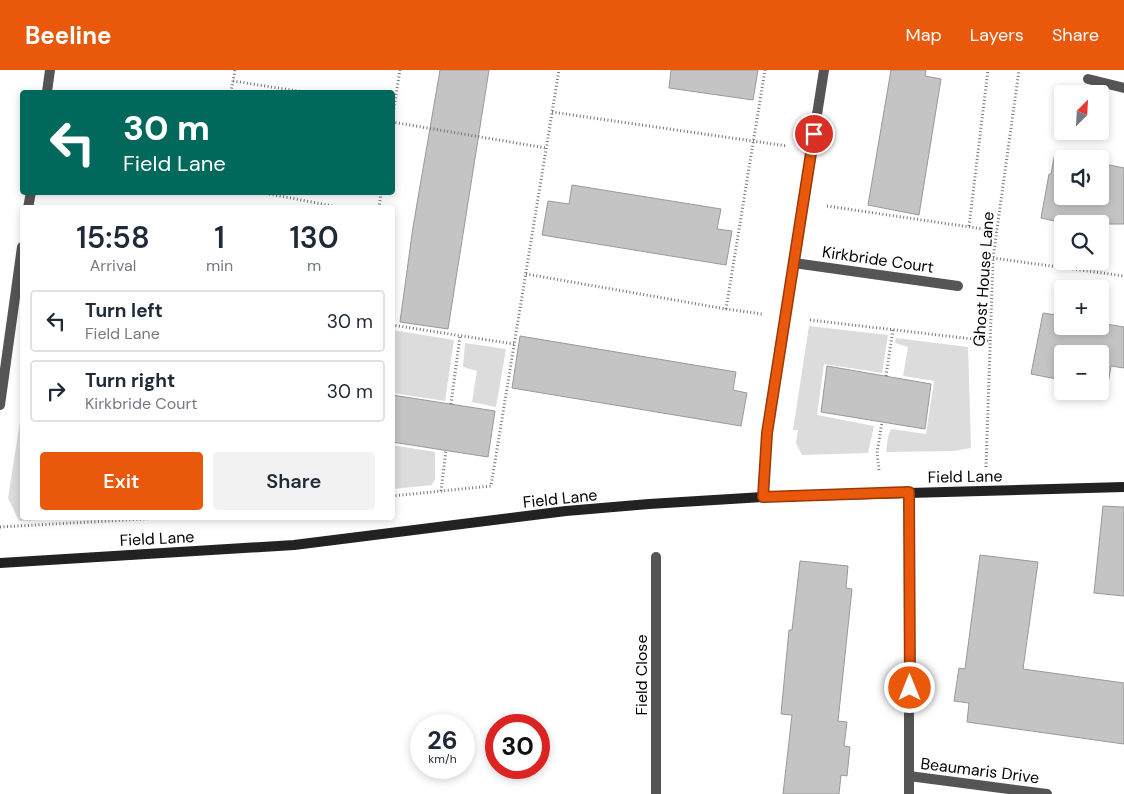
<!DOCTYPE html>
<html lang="en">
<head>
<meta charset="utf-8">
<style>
  :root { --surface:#fff; --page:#f2f2f3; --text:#1f2937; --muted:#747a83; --line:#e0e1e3; --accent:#ea580c }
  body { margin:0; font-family:"DM Sans",sans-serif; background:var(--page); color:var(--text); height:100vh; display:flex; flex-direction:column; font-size:19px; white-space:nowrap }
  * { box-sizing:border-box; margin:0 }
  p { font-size:16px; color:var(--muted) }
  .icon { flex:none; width:28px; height:28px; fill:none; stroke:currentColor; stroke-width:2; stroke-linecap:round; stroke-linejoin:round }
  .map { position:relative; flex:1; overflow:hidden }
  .details { position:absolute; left:20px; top:135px; width:375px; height:315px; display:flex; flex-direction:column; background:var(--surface); border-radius:5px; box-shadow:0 2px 8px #0003 }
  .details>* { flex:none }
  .hud { position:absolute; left:20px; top:20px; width:375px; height:105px; border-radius:5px; box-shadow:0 2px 8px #0003; background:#00695c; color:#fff; overflow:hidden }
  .needle { width:32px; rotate:24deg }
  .controls { position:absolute; left:1054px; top:15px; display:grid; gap:10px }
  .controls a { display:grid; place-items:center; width:55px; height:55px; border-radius:5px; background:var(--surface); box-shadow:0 2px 8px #0003; font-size:25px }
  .speed { position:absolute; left:410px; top:644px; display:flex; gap:10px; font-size:25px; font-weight:700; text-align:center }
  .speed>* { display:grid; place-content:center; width:65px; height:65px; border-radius:50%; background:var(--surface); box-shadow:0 2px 8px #0003; line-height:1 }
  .speed small { font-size:12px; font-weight:400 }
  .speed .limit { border:8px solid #d22; background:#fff; color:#111 }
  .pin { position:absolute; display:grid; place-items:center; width:42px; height:42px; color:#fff; margin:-21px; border:2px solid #fff; border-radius:50%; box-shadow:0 1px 5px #0007 }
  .me { position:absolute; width:55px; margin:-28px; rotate:0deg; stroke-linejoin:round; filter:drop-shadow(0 0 4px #0008) }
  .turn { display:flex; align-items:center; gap:18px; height:105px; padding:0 20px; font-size:22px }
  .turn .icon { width:65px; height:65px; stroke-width:2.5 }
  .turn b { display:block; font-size:35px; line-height:42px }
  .eta { display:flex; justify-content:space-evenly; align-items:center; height:85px; text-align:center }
  .eta b { font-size:30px; font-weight:600; line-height:35px }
  .button { display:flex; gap:10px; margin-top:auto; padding:10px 20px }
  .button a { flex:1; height:58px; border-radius:5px; background:var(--accent); color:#fff; font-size:20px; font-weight:600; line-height:58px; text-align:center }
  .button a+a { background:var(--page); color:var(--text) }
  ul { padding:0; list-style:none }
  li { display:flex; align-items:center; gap:15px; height:62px; margin:0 10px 8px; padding:0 10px; border:2px solid var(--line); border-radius:5px }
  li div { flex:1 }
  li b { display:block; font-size:19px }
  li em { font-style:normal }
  header { display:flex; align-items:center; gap:30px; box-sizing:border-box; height:70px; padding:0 25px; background:var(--accent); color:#fff }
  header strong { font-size:24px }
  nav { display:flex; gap:28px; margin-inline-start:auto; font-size:18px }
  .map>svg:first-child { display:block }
  .green { fill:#dcdcdc }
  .building { fill:#c4c4c4; stroke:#999 }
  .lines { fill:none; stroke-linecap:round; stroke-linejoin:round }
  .path { stroke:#777; stroke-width:3; stroke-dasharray:1 2.5; stroke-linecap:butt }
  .lane { stroke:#555; stroke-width:10 }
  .street { stroke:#555; stroke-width:10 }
  .secondary { stroke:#222; stroke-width:10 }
  .route-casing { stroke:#983908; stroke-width:12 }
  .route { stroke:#ea580c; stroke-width:9 }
  .labels { text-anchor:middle; stroke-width:4; stroke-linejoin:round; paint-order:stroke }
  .street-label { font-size:16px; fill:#000; stroke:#fff }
</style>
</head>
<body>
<header>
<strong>Beeline</strong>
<nav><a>Map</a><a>Layers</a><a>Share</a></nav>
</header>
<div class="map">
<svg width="1124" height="724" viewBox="0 0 1124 724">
  <rect width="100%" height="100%" fill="#fff"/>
  <!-- green -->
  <g class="green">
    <polygon points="809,256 888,265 882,303 824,294 817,345 874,356 868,383 802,385 796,373 798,360 793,360"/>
    <polygon points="393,260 454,270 445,331 393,323"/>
    <polygon points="896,268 968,277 971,378 953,381 886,382 888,367 891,359 926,364 934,311 903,306 908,277 895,273"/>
    <polygon points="465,273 506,279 496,337 472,332 477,301 463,297"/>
    <polygon points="22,339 22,448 91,448 19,451 8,428"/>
    <polygon points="392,375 435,382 435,409 432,415 393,419"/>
  </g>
  <!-- building -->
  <g class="building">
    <polygon points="440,0 489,0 448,259 400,252 413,157"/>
    <polygon points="671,0 758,0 753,30 669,18"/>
    <polygon points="891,0 926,0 925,6 941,9 919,145 868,135"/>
    <polygon points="1055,83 1083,89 1062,89 1062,126 1100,126 1100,93 1124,98 1124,154 1068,154 1041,148 1049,104 1051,104"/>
    <polygon points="572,115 721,139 717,159 732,161 726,195 542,165 548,131 569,134"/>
    <polygon points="1043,243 1062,246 1062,256 1100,256 1100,253 1124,257 1124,298 1111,296 1107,320 1100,319 1100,284 1062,284 1062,310 1031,304"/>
    <polygon points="520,266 736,302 733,320 747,323 741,356 512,318"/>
    <polygon points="827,296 931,314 925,359 821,342"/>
    <polygon points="392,325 495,341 488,387 392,372"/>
    <polygon points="1103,436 1124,437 1124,526 1094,523"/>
    <polygon points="980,485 1038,492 1023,599 1124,613 1124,674 967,652 969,633 954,631 959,598 965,599"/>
    <polygon points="800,491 848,496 846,518 852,519 838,651 847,652 844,676 850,677 847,706 841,705 839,724 783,724 792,645 781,644 789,560 792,560"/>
  </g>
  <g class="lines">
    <!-- path -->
    <g class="path">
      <polyline points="233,11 304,22"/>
      <polyline points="231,22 235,0"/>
      <polyline points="552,42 787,76"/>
      <polyline points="392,49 400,0"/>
      <polyline points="392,52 546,78"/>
      <polyline points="259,122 343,138"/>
      <polyline points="827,136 997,161"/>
      <polyline points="379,138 381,122"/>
      <polyline points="969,156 988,0"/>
      <polyline points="993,188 1124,206"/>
      <polyline points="526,204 726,239 762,244"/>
      <polyline points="726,239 765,0"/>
      <polyline points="810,250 990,271"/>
      <polyline points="392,255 514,274"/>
      <polyline points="886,306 893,259"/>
      <polyline points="451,334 460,266"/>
      <polyline points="986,397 993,188 1019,0"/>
      <polyline points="879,400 877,383 882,352"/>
      <polyline points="441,421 446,380"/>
      <polyline points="392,426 491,416 559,0"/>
      <polyline points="0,457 161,448"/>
    </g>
    <!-- lane -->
    <polyline class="lane" points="794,193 958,216"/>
    <!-- street -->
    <g class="street">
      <polyline points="1088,9 1124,18"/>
      <polyline points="47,22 50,0"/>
      <polyline points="28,138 31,122"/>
      <polyline points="0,335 22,177"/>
      <polyline points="909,422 909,724"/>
      <polyline points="763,427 767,363 824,0"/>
      <polyline points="656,487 656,724"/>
      <polyline points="909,706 1047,724"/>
    </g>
    <!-- secondary -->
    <polyline class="secondary" points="0,493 294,475 566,441 649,434 763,427 1124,417"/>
  </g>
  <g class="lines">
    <defs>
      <polyline id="route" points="814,64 767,363 763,427 909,422 910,618"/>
    </defs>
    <!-- route casing -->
    <use href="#route" class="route-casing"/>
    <!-- route -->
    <use href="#route" class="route"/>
  </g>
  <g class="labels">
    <!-- street labels -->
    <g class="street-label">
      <text transform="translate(878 189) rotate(8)" y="6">Kirkbride Court</text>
      <text transform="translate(983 209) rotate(-86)" y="6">Ghost House Lane</text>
      <text transform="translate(965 406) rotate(-1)" y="6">Field Lane</text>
      <text transform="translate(560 428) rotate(-6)" y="6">Field Lane</text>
      <text transform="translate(157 468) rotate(-3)" y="6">Field Lane</text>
      <text transform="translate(641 605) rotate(-90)" y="6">Field Close</text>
      <text transform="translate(980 700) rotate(7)" y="6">Beaumaris Drive</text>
    </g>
  </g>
</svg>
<div class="controls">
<a><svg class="needle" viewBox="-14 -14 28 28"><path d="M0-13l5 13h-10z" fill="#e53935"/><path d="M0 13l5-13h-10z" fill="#747a83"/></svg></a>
<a><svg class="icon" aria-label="sound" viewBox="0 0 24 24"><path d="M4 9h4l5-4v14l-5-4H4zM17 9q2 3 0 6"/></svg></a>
<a><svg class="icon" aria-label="search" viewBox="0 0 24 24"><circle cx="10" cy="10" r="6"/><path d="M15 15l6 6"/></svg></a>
<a>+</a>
<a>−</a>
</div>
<div class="speed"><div>26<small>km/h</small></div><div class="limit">30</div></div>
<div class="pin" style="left:814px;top:64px;background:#d93025"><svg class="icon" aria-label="arrive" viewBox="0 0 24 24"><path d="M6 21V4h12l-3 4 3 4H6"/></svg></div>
<svg class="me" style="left:910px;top:618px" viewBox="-20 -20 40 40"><circle r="17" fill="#ea580c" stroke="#fff" stroke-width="3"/><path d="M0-11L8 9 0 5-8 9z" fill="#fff"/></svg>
<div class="hud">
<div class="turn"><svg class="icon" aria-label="left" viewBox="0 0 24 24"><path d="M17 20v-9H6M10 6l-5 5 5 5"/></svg><div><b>30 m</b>Field Lane</div></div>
</div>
<section class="details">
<div class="eta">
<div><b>15:58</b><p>Arrival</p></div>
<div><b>1</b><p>min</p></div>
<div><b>130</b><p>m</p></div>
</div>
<ul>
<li><svg class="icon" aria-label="left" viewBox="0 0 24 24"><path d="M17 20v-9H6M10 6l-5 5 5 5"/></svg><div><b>Turn left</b><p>Field Lane</p></div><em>30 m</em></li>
<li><svg class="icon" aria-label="right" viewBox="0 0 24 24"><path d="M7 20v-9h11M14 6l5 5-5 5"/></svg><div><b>Turn right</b><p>Kirkbride Court</p></div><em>30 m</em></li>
</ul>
<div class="button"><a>Exit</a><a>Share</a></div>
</section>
</div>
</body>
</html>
